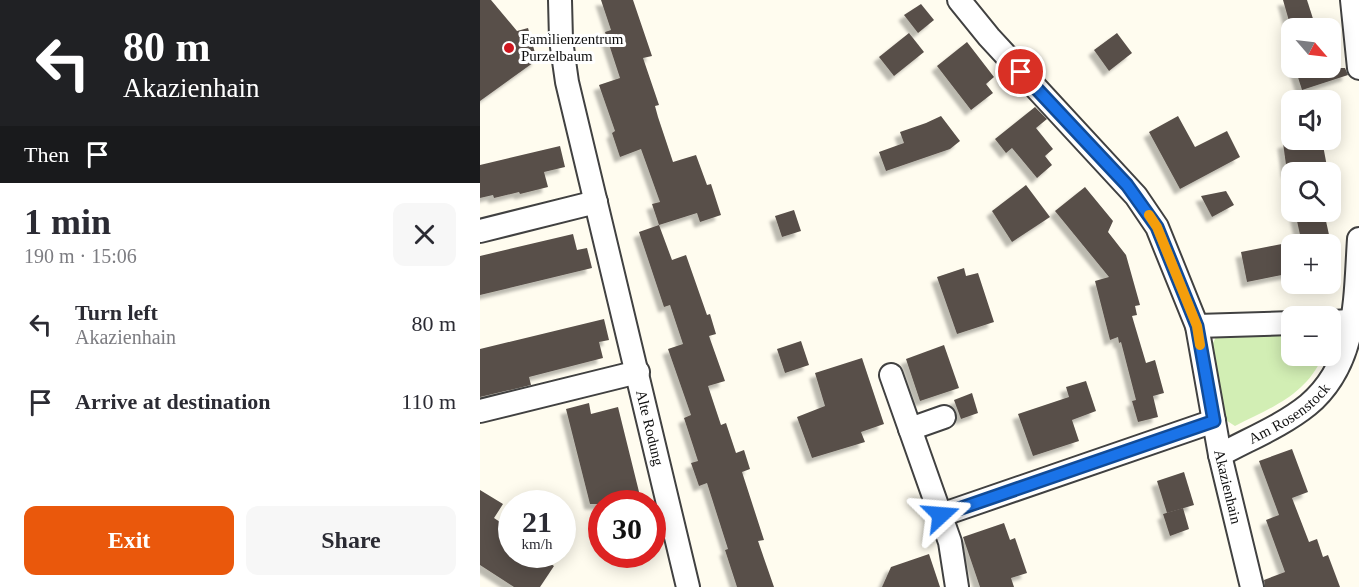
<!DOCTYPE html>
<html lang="en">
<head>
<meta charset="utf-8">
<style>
  :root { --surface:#fff; --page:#f7f7f7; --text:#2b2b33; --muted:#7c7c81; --accent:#ea580c }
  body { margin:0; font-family:"Times New Roman",serif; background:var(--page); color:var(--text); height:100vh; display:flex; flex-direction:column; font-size:22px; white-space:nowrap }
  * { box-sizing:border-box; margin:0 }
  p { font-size:20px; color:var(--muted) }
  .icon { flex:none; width:33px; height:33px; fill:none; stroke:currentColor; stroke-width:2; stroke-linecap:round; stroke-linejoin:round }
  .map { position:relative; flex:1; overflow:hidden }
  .details { display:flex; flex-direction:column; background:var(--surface); width:480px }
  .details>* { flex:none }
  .hud { background:#202124; color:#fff; overflow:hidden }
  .needle { width:39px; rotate:118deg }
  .tools { position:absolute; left:801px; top:18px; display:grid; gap:12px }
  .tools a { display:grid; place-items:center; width:60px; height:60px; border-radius:12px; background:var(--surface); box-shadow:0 3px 15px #0003; font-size:30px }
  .speed { position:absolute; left:18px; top:490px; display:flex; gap:12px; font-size:30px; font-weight:700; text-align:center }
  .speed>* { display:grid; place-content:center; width:78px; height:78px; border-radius:50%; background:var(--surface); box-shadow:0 3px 15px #0003; line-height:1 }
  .speed small { font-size:15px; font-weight:400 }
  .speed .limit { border:9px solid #d22; background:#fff; color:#111 }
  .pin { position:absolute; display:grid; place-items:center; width:51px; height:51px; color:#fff; margin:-26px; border:3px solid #fff; border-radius:50%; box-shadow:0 2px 6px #0007 }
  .me { position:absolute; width:66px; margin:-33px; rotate:71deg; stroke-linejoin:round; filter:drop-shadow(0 0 4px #0008) }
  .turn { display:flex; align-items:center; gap:21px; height:126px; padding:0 24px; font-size:27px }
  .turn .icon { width:78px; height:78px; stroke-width:2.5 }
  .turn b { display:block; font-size:42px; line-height:51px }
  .then { display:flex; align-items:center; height:57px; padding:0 24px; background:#0003; gap:12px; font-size:22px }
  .round { display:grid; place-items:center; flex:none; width:63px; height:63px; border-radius:12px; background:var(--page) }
  .head { display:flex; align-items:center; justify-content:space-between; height:102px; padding:0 24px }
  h1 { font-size:36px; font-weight:800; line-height:45px }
  .button { display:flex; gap:12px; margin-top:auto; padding:12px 24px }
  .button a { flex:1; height:69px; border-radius:12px; background:var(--accent); color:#fff; font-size:24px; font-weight:800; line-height:69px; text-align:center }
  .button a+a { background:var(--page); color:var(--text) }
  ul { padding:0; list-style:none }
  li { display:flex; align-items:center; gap:18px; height:78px; padding:0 24px }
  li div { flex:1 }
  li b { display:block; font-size:22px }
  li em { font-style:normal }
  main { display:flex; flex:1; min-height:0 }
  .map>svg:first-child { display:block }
  .green { fill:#d2eeb4 }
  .building { fill:#584f49; filter:url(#shadow) }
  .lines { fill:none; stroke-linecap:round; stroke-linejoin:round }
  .street-casing { stroke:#414141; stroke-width:26 }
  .street { stroke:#fff; stroke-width:22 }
  .route-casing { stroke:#114b97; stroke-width:15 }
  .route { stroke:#1a73e8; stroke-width:10 }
  .slow { stroke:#f59e0b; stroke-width:10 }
  .poi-dot { fill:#cd171f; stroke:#fff; stroke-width:2 }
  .labels { text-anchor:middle; stroke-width:6; stroke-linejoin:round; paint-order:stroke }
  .poi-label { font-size:15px; fill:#0e0e0e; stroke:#fff; text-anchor:start }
  .street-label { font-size:15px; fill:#0e0e0e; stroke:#fff }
</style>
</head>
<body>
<main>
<section class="details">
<div class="hud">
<div class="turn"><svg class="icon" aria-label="left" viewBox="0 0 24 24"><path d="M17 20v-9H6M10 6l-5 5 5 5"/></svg><div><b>80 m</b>Akazienhain</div></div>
<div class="then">Then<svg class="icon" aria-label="arrive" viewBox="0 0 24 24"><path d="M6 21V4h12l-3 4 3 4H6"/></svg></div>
</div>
<div class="head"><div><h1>1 min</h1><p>190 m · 15:06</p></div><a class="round"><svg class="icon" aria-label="close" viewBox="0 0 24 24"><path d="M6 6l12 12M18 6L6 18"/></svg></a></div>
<ul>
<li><svg class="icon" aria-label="left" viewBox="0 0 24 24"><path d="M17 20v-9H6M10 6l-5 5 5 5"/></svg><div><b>Turn left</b><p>Akazienhain</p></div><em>80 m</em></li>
<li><svg class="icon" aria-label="arrive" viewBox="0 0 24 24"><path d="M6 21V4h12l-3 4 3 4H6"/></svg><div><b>Arrive at destination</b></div><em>110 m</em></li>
</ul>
<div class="button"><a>Exit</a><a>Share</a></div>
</section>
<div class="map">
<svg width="879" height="587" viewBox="0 0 879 587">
  <defs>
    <filter id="shadow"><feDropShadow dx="-5.5" dy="5.5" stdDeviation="1.5" flood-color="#0004"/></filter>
  </defs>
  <rect width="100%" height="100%" fill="#fffcef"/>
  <!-- green -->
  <path class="green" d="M 811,334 L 812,356 L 843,356 C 825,396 792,407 755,426 L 738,415 L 726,357 L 736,337 Z"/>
  <!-- building -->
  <g class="building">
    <polygon points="0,0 11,0 37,31 48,28 57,60 0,101"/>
    <polygon points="121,0 153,0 172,56 163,58 179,105 175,106 178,117 193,162 216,155 227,185 231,184 241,215 220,222 217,213 179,225 172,204 180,202 161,149 140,157 132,133 135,131 119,85 140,78 125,32 131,30"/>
    <polygon points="803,0 827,0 836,28 811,28"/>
    <polygon points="441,4 454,20 438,33 424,15"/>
    <polygon points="429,33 444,52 414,76 399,57"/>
    <polygon points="637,33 652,53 629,71 614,50"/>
    <polygon points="487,42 514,77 506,84 513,93 491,110 457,66"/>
    <polygon points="815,68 865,68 868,75 822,90"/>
    <polygon points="555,107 567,119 556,128 573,149 565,156 572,165 557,178 532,148 526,153 515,139"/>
    <polygon points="461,116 480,141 470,149 406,171 399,152 424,143 420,132 446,123"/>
    <polygon points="698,116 715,147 747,131 760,157 700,189 669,132"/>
    <polygon points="818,140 842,140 848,172 807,172 803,143"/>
    <polygon points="80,146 85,167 64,172 68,187 40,194 39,192 14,198 13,195 0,198 0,165"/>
    <polygon points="546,185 570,217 532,242 512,211"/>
    <polygon points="605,187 633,221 628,232 646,255 660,305 655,306 657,315 652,316 666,363 675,360 684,393 673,396 678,417 658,422 652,401 656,400 641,342 639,343 638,337 630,340 615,281 629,277 575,211"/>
    <polygon points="746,191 754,205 732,217 721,196"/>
    <polygon points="314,210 321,231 302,237 295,216"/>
    <polygon points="815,212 844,212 851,244 822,244"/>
    <polygon points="179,225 192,260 206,255 227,315 230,314 236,334 229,336 245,381 228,386 241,425 246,423 256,453 264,450 270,469 262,472 284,540 278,541 294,587 257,587 245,550 248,549 227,483 219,486 211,463 218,461 204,418 211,415 188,349 203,344 190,305 184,307 159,232"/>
    <polygon points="93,234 97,250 107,248 112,268 0,295 0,256"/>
    <polygon points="812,242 812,273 767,282 761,252"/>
    <polygon points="484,268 486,276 498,273 514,322 477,334 457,277"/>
    <polygon points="124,319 129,340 119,342 123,358 49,377 51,385 0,397 0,349"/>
    <polygon points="321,341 329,365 305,373 297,349"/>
    <polygon points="464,345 479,388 440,401 426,359"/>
    <polygon points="382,358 404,424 381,432 385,442 332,458 317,417 345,406 335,373"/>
    <polygon points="606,381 616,411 592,420 599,441 553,456 538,414 589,397 586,387"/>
    <polygon points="492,393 498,413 481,419 474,400"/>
    <polygon points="109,403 111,414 138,407 162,504 110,504 86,409"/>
    <polygon points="812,449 828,492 812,498 829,542 837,539 843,557 848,555 860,587 785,587 784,580 805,572 786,520 799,515 779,461"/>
    <polygon points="704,472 714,505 687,513 677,481"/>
    <polygon points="0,490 23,504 14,518 32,530 32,555 57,555 74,566 60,587 34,587 0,565"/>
    <polygon points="703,508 709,529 690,536 683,514"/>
    <polygon points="524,523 530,540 535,538 547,573 531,578 534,587 500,587 483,537"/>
    <polygon points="449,554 460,587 402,587 411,567"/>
  </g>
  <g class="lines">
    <defs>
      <g id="street">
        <path id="s1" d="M 80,0 L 81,40 L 87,82 L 208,587"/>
        <path id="s2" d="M 479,0 L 509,37 L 656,196 L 677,227 L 717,326 L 740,455 L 772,587"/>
        <polyline points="872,0 879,68"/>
        <polyline points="0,231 116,202"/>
        <polyline points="850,322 872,321"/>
        <polyline points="717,326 812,323"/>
        <polyline points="411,375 470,542 477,587"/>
        <polyline points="0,411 158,372"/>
        <polyline points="430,429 464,417"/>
        <path id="s3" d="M 740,455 C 769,439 802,426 828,405 C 878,363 875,298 879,239"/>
        <polyline points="461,515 734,421"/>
      </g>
    </defs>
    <!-- street casing -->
    <use href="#street" class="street-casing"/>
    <!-- street -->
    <use href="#street" class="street"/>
  </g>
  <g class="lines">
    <defs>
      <polyline id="route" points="461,515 734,421 717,326 677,227 647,185 541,72"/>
    </defs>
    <!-- route casing -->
    <use href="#route" class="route-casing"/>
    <!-- route -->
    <use href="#route" class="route"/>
    <!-- slow -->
    <polyline class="slow" points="669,215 677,227 717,326 720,345"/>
  </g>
  <!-- markers -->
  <circle class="poi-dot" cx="29" cy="48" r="6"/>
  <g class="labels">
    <!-- poi labels -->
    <g class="poi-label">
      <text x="41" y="44">Familienzentrum<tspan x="41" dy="17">Purzelbaum</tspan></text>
    </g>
    <!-- street labels -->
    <g class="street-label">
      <text dy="5" stroke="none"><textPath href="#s3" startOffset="81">Am Rosenstock</textPath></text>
      <text dy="5" stroke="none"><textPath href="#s1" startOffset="438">Alte Rodung</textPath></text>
      <text dy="5" stroke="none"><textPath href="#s2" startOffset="572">Akazienhain</textPath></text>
    </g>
  </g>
</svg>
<div class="tools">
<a><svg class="needle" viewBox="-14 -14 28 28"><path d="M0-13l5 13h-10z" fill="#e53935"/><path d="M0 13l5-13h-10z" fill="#7c7c81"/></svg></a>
<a><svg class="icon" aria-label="sound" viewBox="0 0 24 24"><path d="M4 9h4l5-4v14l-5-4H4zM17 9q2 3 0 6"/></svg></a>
<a><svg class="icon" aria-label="search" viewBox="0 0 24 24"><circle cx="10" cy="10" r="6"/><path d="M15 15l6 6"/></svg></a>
<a>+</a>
<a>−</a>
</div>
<div class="speed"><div>21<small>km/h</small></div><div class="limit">30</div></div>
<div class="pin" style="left:541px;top:72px;background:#d93025"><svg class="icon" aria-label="arrive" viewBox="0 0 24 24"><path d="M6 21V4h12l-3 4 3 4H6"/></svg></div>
<svg class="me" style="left:461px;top:515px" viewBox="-20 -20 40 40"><path d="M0-17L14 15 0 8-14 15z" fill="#1a73e8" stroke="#fff" stroke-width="4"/></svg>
</div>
</main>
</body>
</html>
